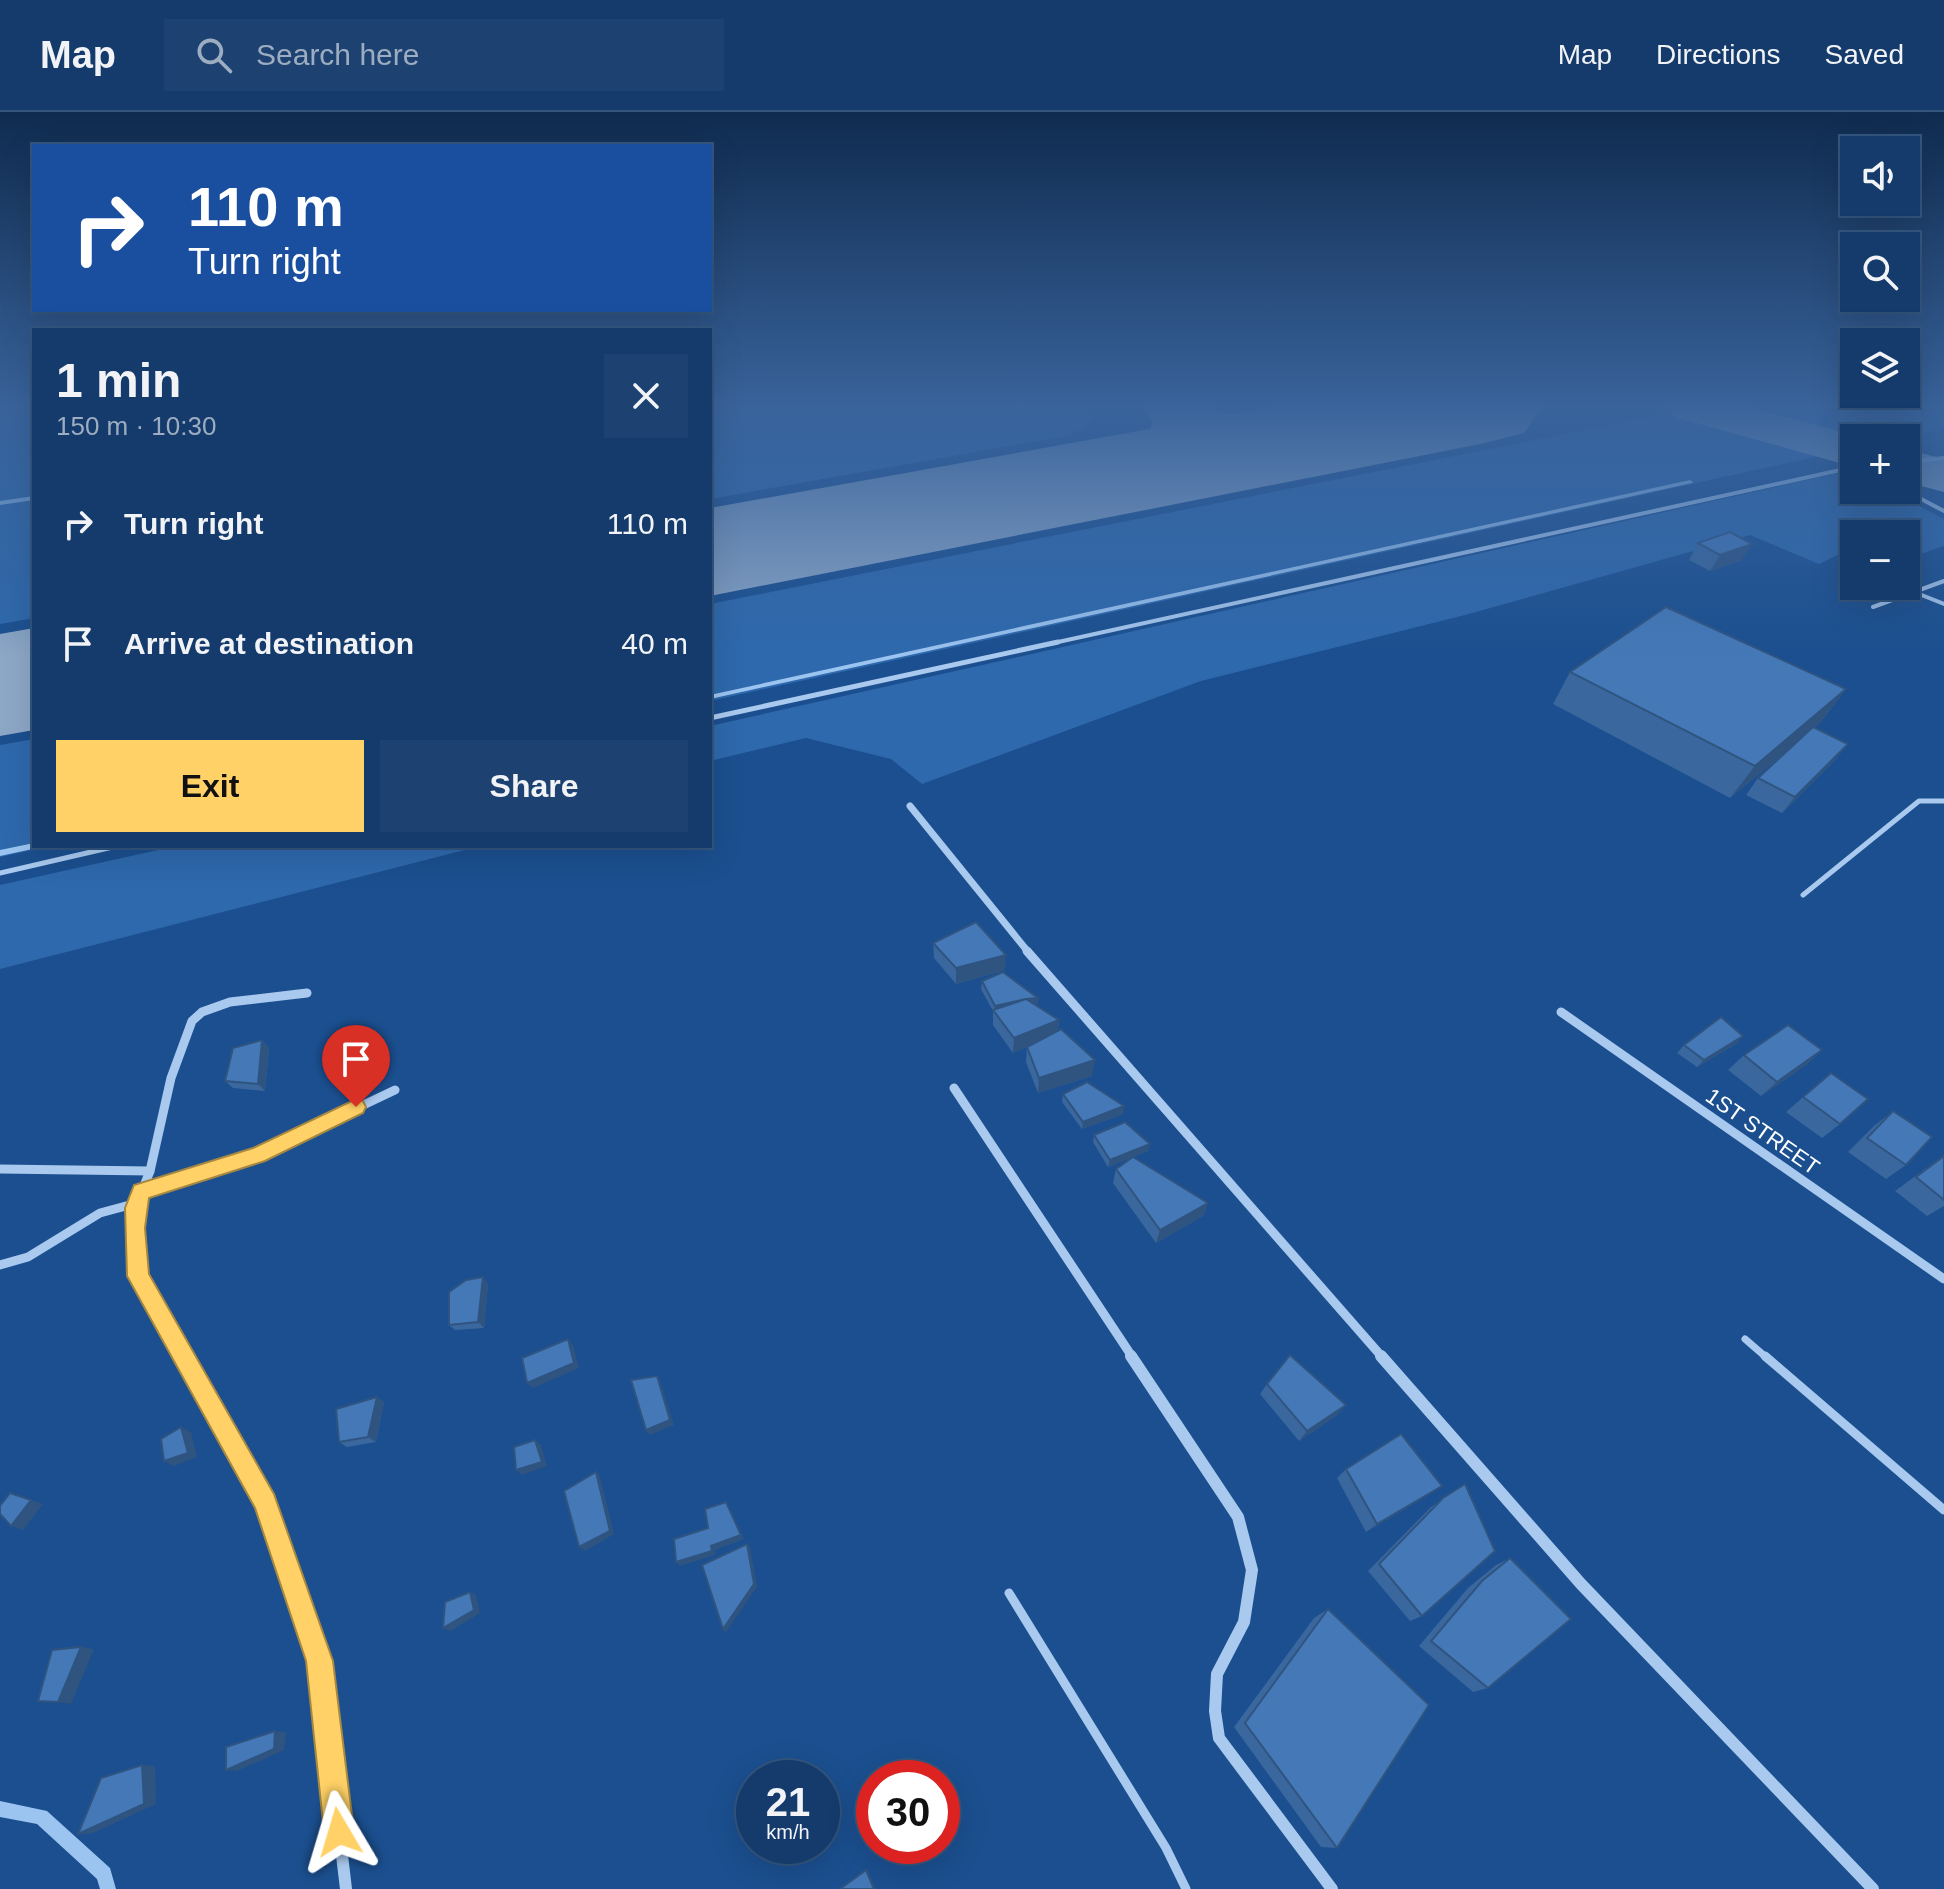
<!DOCTYPE html>
<html lang="en">
<head>
<meta charset="utf-8">
<style>
  :root { --surface:#143b6b; --page:#1d4271; --text:#f1f3f6; --muted:#9dadc1; --line:#33557e; --accent:#ffd166 }
  body { margin:0; font-family:Helvetica,sans-serif; background:var(--page); color:var(--text); height:100vh; display:flex; flex-direction:column; font-size:30px; white-space:nowrap }
  * { box-sizing:border-box; margin:0 }
  p { font-size:26px; color:var(--muted) }
  .icon { flex:none; width:44px; height:44px; fill:none; stroke:currentColor; stroke-width:2; stroke-linecap:round; stroke-linejoin:round }
  .map { position:relative; flex:1; overflow:hidden }
  .drawer { position:absolute; left:32px; top:216px; width:680px; height:520px; display:flex; flex-direction:column; background:var(--surface); border-radius:0px; box-shadow:0 8px 32px #0002,0 0 0 2px var(--line) }
  .drawer>* { flex:none }
  .banner { position:absolute; left:32px; top:32px; width:680px; height:168px; border-radius:0px; box-shadow:0 8px 32px #0002,0 0 0 2px var(--line); background:#1a4fa0; color:#fff; overflow:hidden }
  .fabs { position:absolute; left:1840px; top:24px; display:grid; gap:16px }
  .fabs a { display:grid; place-items:center; width:80px; height:80px; border-radius:0px; background:var(--surface); box-shadow:0 8px 32px #0002,0 0 0 2px var(--line); font-size:40px }
  .speed { position:absolute; left:736px; top:1648px; display:flex; gap:16px; font-size:40px; font-weight:700; text-align:center }
  .speed>* { display:grid; place-content:center; width:104px; height:104px; border-radius:50%; background:var(--surface); box-shadow:0 8px 32px #0002,0 0 0 2px var(--line); line-height:1 }
  .speed small { font-size:20px; font-weight:400 }
  .speed .limit { border:12px solid #d22; background:#fff; color:#111 }
  .pin { position:absolute; display:grid; place-items:center; width:68px; height:68px; color:#fff; margin:-82px -34px; border-radius:50% 50% 50% 0; rotate:-45deg; box-shadow:0 0 8px #0007 }
  .pin .icon { rotate:45deg }
  .me { position:absolute; width:88px; margin:-44px; rotate:353deg; stroke-linejoin:round; filter:drop-shadow(0 0 6px #0008) }
  .turn { display:flex; align-items:center; gap:28px; height:168px; padding:0 24px; font-size:36px }
  .turn .icon { width:104px; height:104px; stroke-width:2.5 }
  .turn b { display:block; font-size:56px; line-height:68px }
  .round { display:grid; place-items:center; flex:none; width:84px; height:84px; border-radius:0px; background:var(--page) }
  .head { display:flex; align-items:center; justify-content:space-between; height:136px; padding:0 24px }
  h1 { font-size:48px; font-weight:700; line-height:60px }
  .primary-button { display:flex; gap:16px; margin-top:auto; padding:16px 24px }
  .primary-button a { flex:1; height:92px; border-radius:0px; background:var(--accent); color:#111; font-size:32px; font-weight:700; line-height:92px; text-align:center }
  .primary-button a+a { background:var(--page); color:var(--text) }
  ul { padding:0; list-style:none }
  li { display:flex; align-items:center; gap:24px; height:120px; padding:0 24px }
  li div { flex:1 }
  li b { display:block; font-size:30px }
  li em { font-style:normal }
  header { display:flex; align-items:center; gap:48px; box-sizing:border-box; height:112px; padding:0 40px; background:var(--surface); border-bottom:2px solid var(--line) }
  header strong { font-size:38px }
  nav { display:flex; gap:44px; margin-inline-start:auto; font-size:28px }
  .search { width:560px; height:72px; background:var(--page); display:flex; align-items:center; gap:20px; box-sizing:border-box; padding:0 28px; border-radius:0px; color:var(--muted); font-size:30px }
  .map>svg:first-child { display:block }
  .green { fill:#2e69ad }
  .lines { fill:none; stroke-linecap:round; stroke-linejoin:round }
  .stream { fill:#9cc4f0; fill-rule:evenodd }
  .taxiway { fill:#8da7c7; fill-rule:evenodd }
  .runway { fill:#8da7c7; fill-rule:evenodd }
  .lane-far3 { stroke:#a9c9ee; stroke-width:4 }
  .lane-far2 { stroke:#a9c9ee; stroke-width:5 }
  .lane-far1 { stroke:#a9c9ee; stroke-width:7 }
  .lane { stroke:#a9c9ee; stroke-width:9 }
  .street-far2 { stroke:#a9c9ee; stroke-width:7 }
  .street-far1 { stroke:#a9c9ee; stroke-width:9 }
  .street { stroke:#a9c9ee; stroke-width:12 }
  .wall { fill:#3a679d }
  .shaded-wall { fill:#305480 }
  .building { fill:#4478b7; stroke:#305480; stroke-width:2 }
  .route { fill:#ffd166; stroke:#a68842; stroke-width:2 }
  .labels { text-anchor:middle; stroke-width:8; stroke-linejoin:round; paint-order:stroke }
  .street-label { font-size:22px; fill:#fff; stroke:#1b4f8f }
</style>
</head>
<body>
<header>
<strong>Map</strong>
<div class="search"><svg class="icon" aria-label="search" viewBox="0 0 24 24"><circle cx="10" cy="10" r="6"/><path d="M15 15l6 6"/></svg>Search here</div>
<nav><a>Map</a><a>Directions</a><a>Saved</a></nav>
</header>
<div class="map">
<svg width="1944" height="1777" viewBox="0 0 1944 1777">
  <rect width="100%" height="100%" fill="#1b4f8f"/>
  <!-- green -->
  <g class="green">
    <polygon points="0,295 34,295 34,506 0,512"/>
    <polygon points="710,295 1085,295 1092,307 1083,317 1061,325 710,387"/>
    <path d="M 1759,295 L 1944,295 L 1944,317 C 1866,334 1832,321 1759,295 Z"/>
    <polygon points="1665,302 1828,342 710,589 710,492"/>
    <polygon points="1852,358 1854,378 1889,378 1944,407 1944,434 1906,447 1906,422 1854,422 1841,426 1854,435 1819,452 1750,423 1465,503 1201,569 922,672 891,647 806,626 710,649 710,614"/>
    <polygon points="34,627 34,734 51,734 0,745 0,633"/>
    <polygon points="176,734 480,734 0,857 0,773"/>
  </g>
  <g class="lines">
    <!-- stream -->
    <g class="stream">
      <polygon points="1690,368 1693,370 1692,371 710,587 710,583"/>
      <polygon points="34,384 34,388 0,393 0,389"/>
      <polygon points="34,731 34,734 38,734 37,736 0,744 0,738"/>
      <polygon points="0,1689 47,1699 110,1756 116,1777 100,1777 97,1767 37,1712 0,1705"/>
    </g>
    <!-- taxiway -->
    <g class="taxiway">
      <path d="M 1144,295 L 1210,295 L 1238,305 L 1328,316 L 1336,327 L 1328,338 C 1287,348 1242,337 1201,326 C 1192,351 1145,379 1118,379 C 1112,379 1105,376 1099,374 L 1091,363 C 1105,344 1131,341 1150,324 L 1152,309 Z"/>
      <polygon points="1667,295 1749,295 1865,326 1854,326 1854,355 1675,305"/>
      <polygon points="1906,337 1944,347 1944,380 1906,370"/>
    </g>
    <!-- runway -->
    <g class="runway">
      <polygon points="1272,295 1542,295 1524,321 1480,332 710,484 710,396"/>
      <polygon points="34,516 34,618 0,624 0,522"/>
    </g>
    <!-- lane-far3 -->
    <g class="lane-far3">
      <polyline points="1906,350 1944,346"/>
      <polyline points="1904,378 1944,399"/>
      <polyline points="1914,480 1944,492"/>
      <polyline points="1873,495 1944,469"/>
      <polyline points="1049,532 1854,355"/>
    </g>
    <!-- lane-far2 -->
    <g class="lane-far2">
      <polyline points="710,606 1058,530"/>
      <polyline points="0,761 117,734"/>
      <polyline points="1803,783 1919,689 1944,689"/>
    </g>
    <!-- lane-far1 -->
    <polyline class="lane-far1" points="1745,1227 1767,1246"/>
    <!-- lane -->
    <g class="lane">
      <polyline points="1765,1244 1944,1398"/>
      <polyline points="1009,1481 1166,1736 1186,1777"/>
    </g>
    <!-- street-far2 -->
    <polyline class="street-far2" points="910,694 1029,841"/>
    <!-- street-far1 -->
    <g class="street-far1">
      <polyline points="1027,839 1383,1246"/>
      <polyline points="1561,900 1944,1167"/>
      <polyline points="954,976 1133,1246"/>
      <polyline points="0,1057 150,1059"/>
      <polyline points="141,1079 258,1043 395,978"/>
      <polyline points="0,1153 28,1145 100,1101 137,1091"/>
      <polyline points="182,1246 138,1164 134,1135 135,1096 150,1059 171,966 192,909 202,900 230,890 307,881"/>
    </g>
    <!-- street -->
    <g class="street">
      <polyline points="181,1244 265,1391 319,1549 346,1777"/>
      <polyline points="1131,1244 1238,1405 1252,1458 1244,1510 1217,1562 1215,1599 1219,1626 1332,1777"/>
      <polyline points="1381,1244 1581,1472 1873,1777"/>
    </g>
  </g>
  <!-- wall -->
  <g class="wall">
    <polygon points="1698,431 1742,448 1710,459 1689,448"/>
    <polygon points="1570,560 1846,577 1821,610 1814,616 1848,632 1835,648 1782,701 1746,683 1758,666 1794,633 1730,686 1553,592"/>
    <polygon points="933,831 1005,858 956,872 934,846"/>
    <polygon points="982,869 1038,886 1037,893 1059,908 1058,919 1092,964 1038,981 1026,950 1027,935 1013,941 993,913 993,899 981,877"/>
    <polygon points="1743,924 1736,932 1697,955 1677,941 1684,933"/>
    <polygon points="262,928 269,936 265,979 233,976 225,969"/>
    <polygon points="1822,938 1806,953 1761,984 1728,958 1744,943"/>
    <polygon points="1831,961 1840,1012 1822,1026 1786,1000"/>
    <polygon points="1063,982 1123,1002 1082,1017 1062,990"/>
    <polygon points="1893,999 1906,1053 1886,1067 1848,1040 1874,1014"/>
    <polygon points="1094,1023 1148,1039 1108,1055 1093,1030"/>
    <polygon points="1944,1043 1944,1094 1927,1104 1895,1079"/>
    <polygon points="1116,1057 1208,1091 1203,1104 1156,1131 1113,1071"/>
    <polygon points="488,1171 484,1216 455,1218 449,1213"/>
    <polygon points="1267,1272 1346,1293 1337,1303 1299,1329 1260,1282"/>
    <polygon points="377,1285 384,1290 376,1330 347,1335 339,1330"/>
    <polygon points="1346,1357 1430,1382 1366,1420 1337,1366"/>
    <polygon points="1465,1372 1422,1504 1410,1509 1368,1459 1431,1395"/>
    <polygon points="1510,1446 1488,1576 1473,1580 1419,1534 1468,1476 1496,1453"/>
    <polygon points="1328,1497 1337,1736 1321,1735 1234,1615 1314,1506"/>
  </g>
  <!-- shaded-wall -->
  <g class="shaded-wall">
    <polygon points="1752,432 1742,448 1710,459 1720,443"/>
    <polygon points="1846,577 1821,610 1730,686 1755,654"/>
    <polygon points="1848,632 1835,648 1782,701 1795,685"/>
    <polygon points="1006,843 1005,858 956,872 956,856"/>
    <polygon points="1038,886 1037,893 995,900 995,894"/>
    <polygon points="1059,908 1057,923 1013,941 1014,926"/>
    <polygon points="1743,924 1736,932 1697,955 1704,948"/>
    <polygon points="262,928 269,936 265,979 258,972"/>
    <polygon points="1822,938 1806,953 1761,984 1777,970"/>
    <polygon points="1095,948 1092,964 1038,981 1039,966"/>
    <polygon points="1124,994 1123,1002 1082,1017 1083,1010"/>
    <polygon points="1150,1032 1148,1039 1108,1055 1110,1048"/>
    <polygon points="1208,1091 1203,1104 1156,1131 1160,1118"/>
    <polygon points="483,1165 488,1171 484,1216 478,1210"/>
    <polygon points="568,1227 573,1233 579,1256 533,1276 527,1271"/>
    <polygon points="657,1264 660,1269 674,1313 650,1323 646,1318"/>
    <polygon points="377,1285 384,1290 376,1330 368,1325"/>
    <polygon points="1346,1293 1337,1303 1299,1329 1307,1319"/>
    <polygon points="181,1315 191,1320 197,1345 174,1354 164,1349"/>
    <polygon points="535,1328 541,1333 547,1354 522,1363 516,1358"/>
    <polygon points="596,1360 600,1365 614,1422 585,1439 579,1435"/>
    <polygon points="1442,1374 1430,1382 1366,1420 1377,1412"/>
    <polygon points="31,1388 43,1392 23,1418 11,1414"/>
    <polygon points="726,1390 744,1427 715,1438 715,1443 680,1454 676,1450 711,1434"/>
    <polygon points="747,1432 750,1435 757,1475 726,1520 723,1517"/>
    <polygon points="470,1480 476,1483 480,1501 451,1519 443,1516"/>
    <polygon points="81,1535 94,1537 71,1592 58,1590"/>
    <polygon points="275,1619 286,1620 284,1638 237,1659 226,1658"/>
    <polygon points="142,1653 155,1654 156,1692 91,1722 78,1722"/>
    <polygon points="867,1757 876,1777 874,1777 866,1758"/>
  </g>
  <!-- building -->
  <g class="building">
    <polygon points="1730,420 1752,432 1720,443 1698,431"/>
    <polygon points="1666,495 1846,577 1755,654 1570,560"/>
    <polygon points="1813,615 1848,632 1795,685 1758,666"/>
    <polygon points="976,810 1006,843 956,856 933,831"/>
    <polygon points="1003,860 1038,886 1026,887 995,894 982,869"/>
    <polygon points="1026,887 1059,908 1014,926 993,898"/>
    <polygon points="1721,905 1743,924 1704,948 1684,933"/>
    <polygon points="1788,913 1822,938 1777,970 1744,943"/>
    <polygon points="1061,917 1095,948 1039,966 1027,935"/>
    <polygon points="262,928 258,972 225,969 233,936"/>
    <polygon points="1831,961 1868,987 1840,1012 1803,985"/>
    <polygon points="1087,970 1124,994 1083,1010 1063,982"/>
    <polygon points="1893,999 1932,1025 1906,1053 1867,1026"/>
    <polygon points="1125,1010 1150,1032 1110,1048 1094,1023"/>
    <polygon points="1944,1044 1944,1088 1916,1065"/>
    <polygon points="1133,1045 1208,1091 1160,1118 1116,1057"/>
    <polygon points="483,1165 478,1210 449,1213 449,1180 466,1168"/>
    <polygon points="568,1227 574,1251 527,1271 522,1246"/>
    <polygon points="1290,1243 1346,1293 1307,1319 1267,1272"/>
    <polygon points="657,1264 670,1308 646,1318 631,1268"/>
    <polygon points="377,1285 368,1325 339,1330 336,1297"/>
    <polygon points="181,1315 188,1341 164,1349 161,1327"/>
    <polygon points="1401,1322 1442,1374 1377,1412 1346,1357"/>
    <polygon points="535,1328 542,1350 516,1358 514,1335"/>
    <polygon points="596,1360 610,1419 579,1435 564,1379"/>
    <polygon points="1465,1372 1495,1439 1422,1504 1379,1452 1443,1386"/>
    <polygon points="10,1381 31,1388 11,1414 0,1402 0,1394"/>
    <polygon points="726,1390 741,1423 711,1434 712,1439 676,1450 674,1427 708,1416 705,1397"/>
    <polygon points="747,1432 754,1472 723,1517 702,1453"/>
    <polygon points="1510,1446 1571,1507 1488,1576 1431,1529 1482,1469"/>
    <polygon points="470,1480 474,1498 443,1516 445,1490"/>
    <polygon points="1328,1497 1429,1593 1337,1736 1245,1611"/>
    <polygon points="81,1535 58,1590 38,1589 52,1538"/>
    <polygon points="275,1619 274,1637 226,1658 226,1635"/>
    <polygon points="142,1653 144,1692 78,1722 101,1666"/>
    <polygon points="866,1758 874,1777 840,1777"/>
  </g>
  <!-- sky -->
  <linearGradient id="sky" x2="0" y2="1"><stop stop-color="#0f2b4f"/><stop offset="0.54" stop-color="#39639b"/><stop offset="1" stop-color="#39639b" stop-opacity="0"/></linearGradient>
  <rect width="1944" height="544" fill="url(#sky)"/>
  <!-- route -->
  <polygon class="route" points="356,987 363,989 366,995 363,1001 265,1049 149,1086 145,1116 149,1162 274,1382 333,1549 354,1720 350,1730 339,1735 329,1730 324,1720 306,1549 255,1396 127,1164 125,1096 134,1073 253,1036"/>
  <g class="labels">
    <!-- street labels -->
    <g class="street-label">
      <text transform="translate(1763 1019) rotate(35)" y="8">1ST STREET</text>
    </g>
  </g>
</svg>
<div class="fabs">
<a><svg class="icon" aria-label="sound" viewBox="0 0 24 24"><path d="M4 9h4l5-4v14l-5-4H4zM17 9q2 3 0 6"/></svg></a>
<a><svg class="icon" aria-label="search" viewBox="0 0 24 24"><circle cx="10" cy="10" r="6"/><path d="M15 15l6 6"/></svg></a>
<a><svg class="icon" aria-label="layers" viewBox="0 0 24 24"><path d="M12 4l9 5-9 5-9-5zM3 14l9 5 9-5"/></svg></a>
<a>+</a>
<a>−</a>
</div>
<div class="speed"><div>21<small>km/h</small></div><div class="limit">30</div></div>
<div class="pin" style="left:356px;top:995px;background:#d93025"><svg class="icon" aria-label="arrive" viewBox="0 0 24 24"><path d="M6 21V4h12l-3 4 3 4H6"/></svg></div>
<svg class="me" style="left:339px;top:1720px" viewBox="-20 -20 40 40"><path d="M0-17L14 15 0 8-14 15z" fill="#ffd166" stroke="#fff" stroke-width="4"/></svg>
<div class="banner">
<div class="turn"><svg class="icon" aria-label="right" viewBox="0 0 24 24"><path d="M7 20v-9h11M14 6l5 5-5 5"/></svg><div><b>110 m</b>Turn right</div></div>
</div>
<section class="drawer">
<div class="head"><div><h1>1 min</h1><p>150 m · 10:30</p></div><a class="round"><svg class="icon" aria-label="close" viewBox="0 0 24 24"><path d="M6 6l12 12M18 6L6 18"/></svg></a></div>
<ul>
<li><svg class="icon" aria-label="right" viewBox="0 0 24 24"><path d="M7 20v-9h11M14 6l5 5-5 5"/></svg><div><b>Turn right</b></div><em>110 m</em></li>
<li><svg class="icon" aria-label="arrive" viewBox="0 0 24 24"><path d="M6 21V4h12l-3 4 3 4H6"/></svg><div><b>Arrive at destination</b></div><em>40 m</em></li>
</ul>
<div class="primary-button"><a>Exit</a><a>Share</a></div>
</section>
</div>
</body>
</html>
